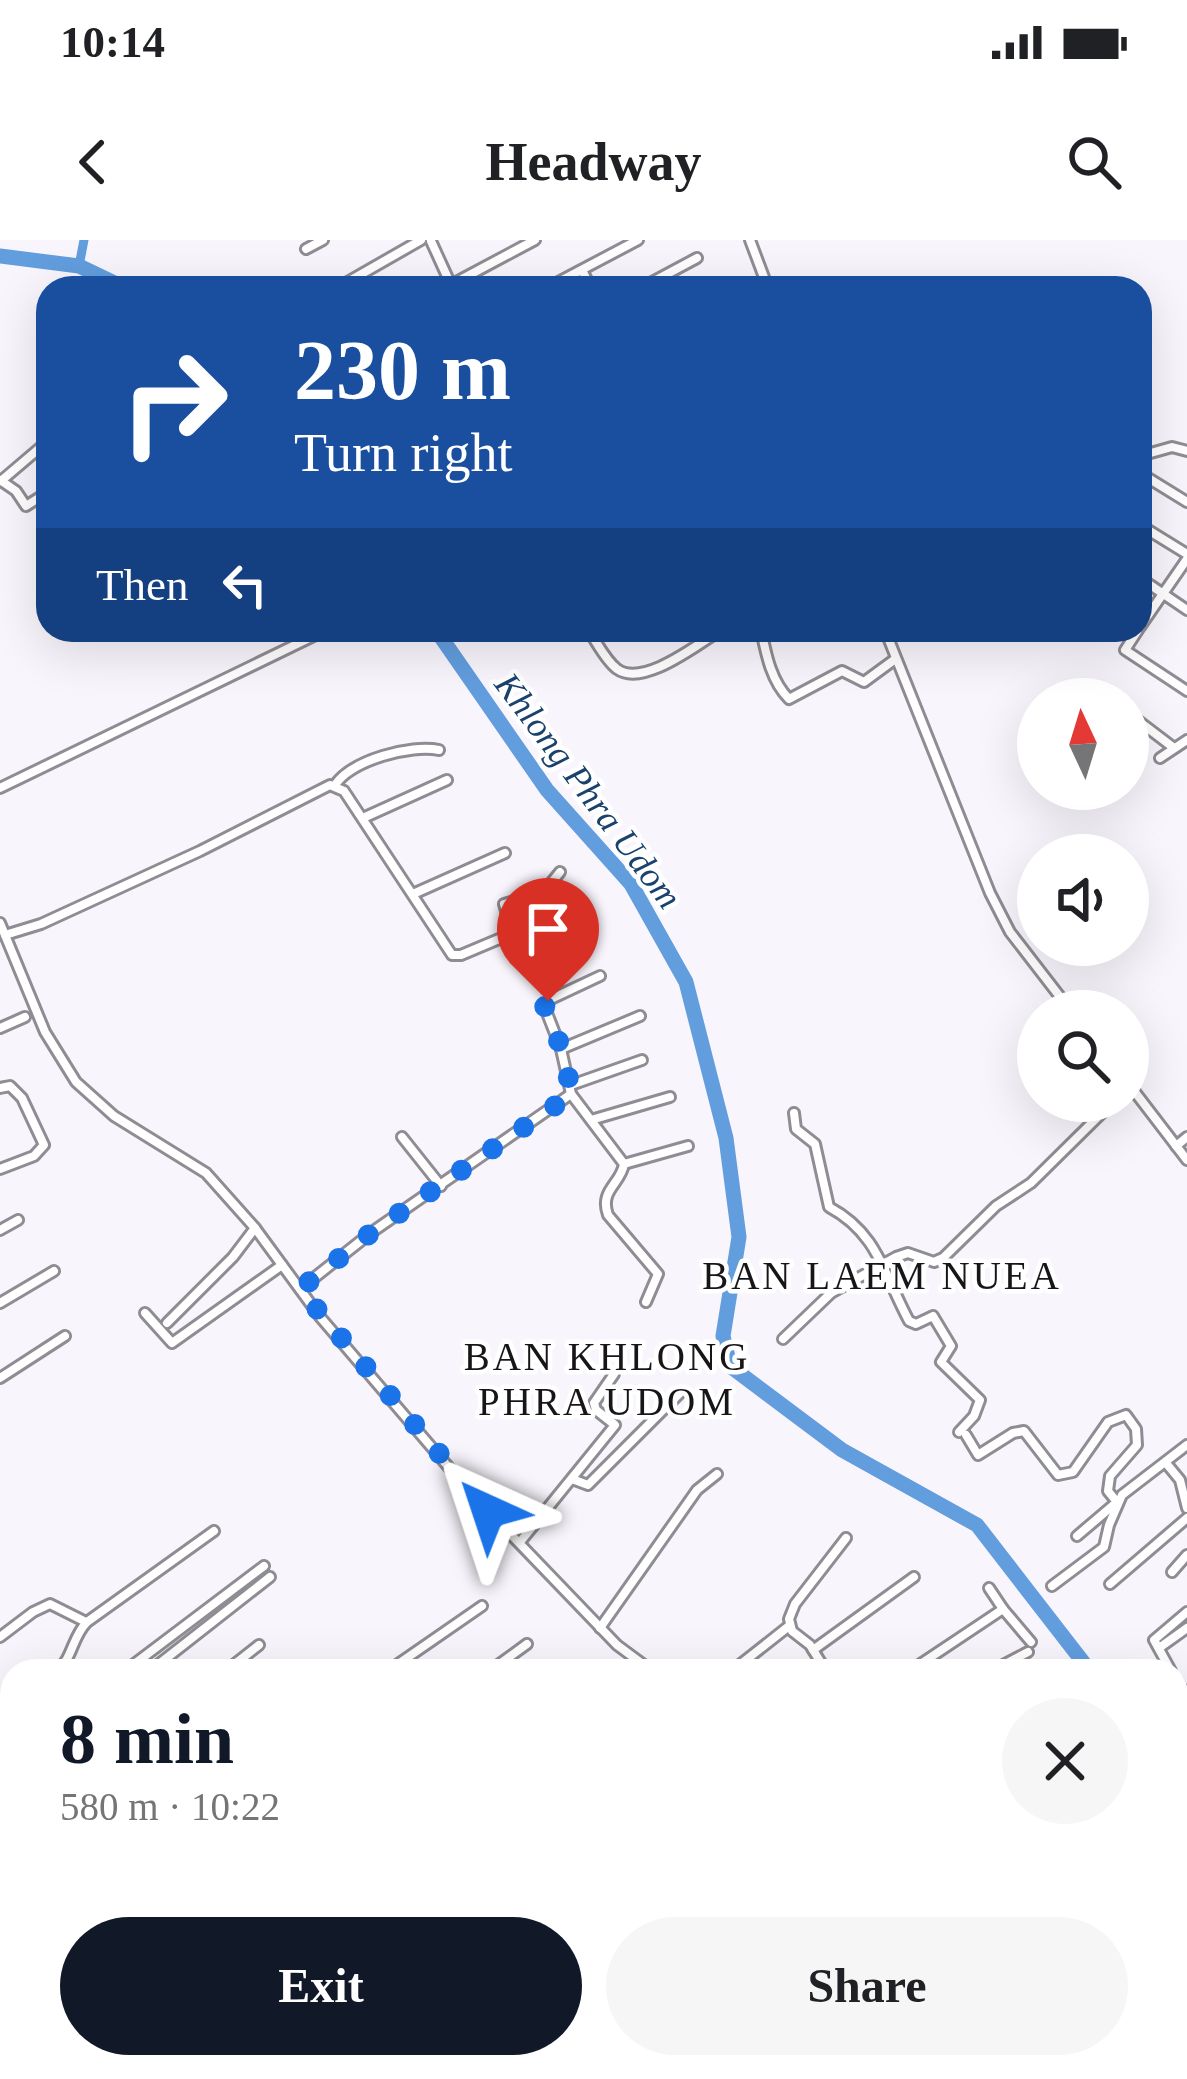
<!DOCTYPE html>
<html lang="en">
<head>
<meta charset="utf-8">
<style>
  :root { --surface:#fff; --page:#f6f6f6; --text:#202124; --muted:#757577; --accent:#111827 }
  body { margin:0; font-family:"Times New Roman",serif; background:var(--page); color:var(--text); height:100vh; display:flex; flex-direction:column; font-size:45px; white-space:nowrap }
  * { box-sizing:border-box; margin:0 }
  p { font-size:39px; color:var(--muted) }
  .icon { flex:none; width:66px; height:66px; fill:none; stroke:currentColor; stroke-width:2; stroke-linecap:round; stroke-linejoin:round }
  .map { position:relative; flex:1; overflow:hidden }
  .panel { position:absolute; left:0px; top:1419px; width:1188px; height:420px; display:flex; flex-direction:column; background:var(--surface); border-radius:36px 36px 0 0; box-shadow:0 12px 48px #0002 }
  .panel>* { flex:none }
  .banner { position:absolute; left:36px; top:36px; width:1116px; height:366px; border-radius:36px; box-shadow:0 12px 48px #0002; background:#1a4fa0; color:#fff; overflow:hidden }
  .needle { width:78px; rotate:356deg }
  .tools { position:absolute; left:1017px; top:438px; display:grid; gap:24px }
  .tools a { display:grid; place-items:center; width:132px; height:132px; border-radius:50%; background:var(--surface); box-shadow:0 12px 48px #0002; font-size:60px }
  .pin { position:absolute; display:grid; place-items:center; width:102px; height:102px; color:#fff; margin:-123px -51px; border-radius:50% 50% 50% 0; rotate:-45deg; box-shadow:0 0 12px #0007 }
  .pin .icon { rotate:45deg }
  .me { position:absolute; width:132px; margin:-66px; rotate:318deg; stroke-linejoin:round; filter:drop-shadow(0 0 9px #0008) }
  .turn { display:flex; align-items:center; gap:42px; height:252px; padding:0 60px; font-size:54px }
  .turn .icon { width:156px; height:156px; stroke-width:2.5 }
  .turn b { display:block; font-size:84px; line-height:102px }
  .then { display:flex; align-items:center; height:114px; padding:0 60px; background:#0003; gap:24px; font-size:45px }
  .round { display:grid; place-items:center; flex:none; width:126px; height:126px; border-radius:63px; background:var(--page) }
  .overview { display:flex; align-items:center; justify-content:space-between; height:204px; padding:0 60px }
  h1 { font-size:72px; font-weight:800; line-height:90px; color:var(--accent) }
  .cta { display:flex; gap:24px; margin-top:auto; padding:24px 60px }
  .cta a { flex:1; height:138px; border-radius:72px; background:var(--accent); color:#fff; font-size:48px; font-weight:800; line-height:138px; text-align:center }
  .cta a+a { background:var(--page); color:var(--text) }
  .status { display:flex; justify-content:space-between; align-items:center; height:84px; padding:0 60px; background:var(--surface); direction:ltr }
  .status svg { height:33px; fill:currentColor }
  header { display:flex; justify-content:space-between; align-items:center; height:156px; padding:0 60px; background:var(--surface); font-size:54px; font-weight:800 }
  .map>svg:first-child { display:block }
  .lines { fill:none; stroke-linecap:round; stroke-linejoin:round }
  .canal { stroke:#629dde; stroke-width:9 }
  .river { stroke:#629dde; stroke-width:15 }
  .minor-casing { stroke:#908c93; stroke-width:14 }
  .minor { stroke:#fff; stroke-width:8 }
  .route { stroke:#1a73e8; stroke-width:21; stroke-dasharray:0 37.8 }
  .labels { text-anchor:middle; stroke-width:9; stroke-linejoin:round; paint-order:stroke }
  .water-label { font-size:36px; font-style:italic; fill:#19426d; stroke:#fff }
  .quarter-label { font-size:39px; letter-spacing:3px; fill:#171518; stroke:#fff }
</style>
</head>
<body>
<div class="status"><b>10:14</b><svg viewBox="0 0 49 12"><path d="M0 12V9h3v3zM5 12V6h3v6zM10 12V3h3v9zM15 12V0h3v12zM26 1h20v11H26zM47 4h2v5h-2z"/></svg></div>
<header><svg class="icon" aria-label="back" viewBox="0 0 24 24"><path d="M15 5l-7 7 7 7"/></svg>Headway<svg class="icon" aria-label="search" viewBox="0 0 24 24"><circle cx="10" cy="10" r="6"/><path d="M15 15l6 6"/></svg></header>
<div class="map">
<svg width="1187" height="1839" viewBox="0 0 1187 1839">
  <rect width="100%" height="100%" fill="#f9f5fd"/>
  <g class="lines">
    <!-- canal -->
    <polyline class="canal" points="79,26 84,0"/>
    <!-- river -->
    <g class="river">
      <polyline points="0,16 79,26 125,48"/>
      <polyline points="436,390 547,550 631,644 686,742 726,898 739,997 723,1096 730,1126 842,1210 977,1285 1090,1431"/>
      <polyline points="1176,1649 1187,1659"/>
    </g>
    <defs>
      <g id="minor">
        <polyline points="750,0 768,48"/>
        <polyline points="431,1 451,45"/>
        <polyline points="306,9 323,0"/>
        <polyline points="582,30 591,48"/>
        <polyline points="337,48 421,0"/>
        <polyline points="445,48 535,0"/>
        <polyline points="547,48 638,0"/>
        <polyline points="641,48 697,18"/>
        <polyline points="1140,216 1172,207 1187,211"/>
        <polyline points="1140,233 1187,262"/>
        <polyline points="0,240 16,251 26,266 48,252"/>
        <polyline points="1,241 48,201"/>
        <polyline points="1140,285 1187,314"/>
        <polyline points="1140,338 1187,370"/>
        <polyline points="1140,387 1187,319"/>
        <path d="M 588,390 C 597,402 605,420 617,429 C 643,448 698,404 721,390"/>
        <path d="M 761,390 C 766,414 771,441 789,459 L 842,431 L 864,442 L 894,420"/>
        <polyline points="885,390 990,653 1010,692 1071,771"/>
        <polyline points="1138,390 1125,410 1187,451"/>
        <polyline points="1128,473 1174,508"/>
        <polyline points="1160,518 1187,500"/>
        <path d="M 335,545 C 352,520 411,504 439,510"/>
        <polyline points="0,548 326,390"/>
        <polyline points="363,578 447,540"/>
        <polyline points="413,654 505,613"/>
        <polyline points="539,655 548,678"/>
        <polyline points="0,683 45,792 76,842 114,876 206,933 255,988 321,1078 469,1251 617,1405 652,1431"/>
        <polyline points="512,693 504,664 543,653 560,632"/>
        <polyline points="5,695 41,684 200,611 330,545 344,551 452,715 461,715 570,669"/>
        <path d="M 600,736 L 551,759 L 545,768 L 561,809 L 571,854 L 624,924 C 621,944 599,950 608,975 L 658,1034 L 646,1062"/>
        <polyline points="0,788 25,777"/>
        <polyline points="561,809 640,776"/>
        <polyline points="1128,843 1187,920"/>
        <polyline points="571,845 642,820"/>
        <polyline points="0,848 10,846 22,858 44,905 34,916 0,929"/>
        <path d="M 794,873 L 796,889 L 815,904 L 829,967 C 878,993 884,1035 909,1081 L 916,1084 L 933,1076 L 951,1106 L 941,1122 L 980,1160 L 974,1176 L 959,1192"/>
        <polyline points="591,880 670,857"/>
        <polyline points="402,897 441,946"/>
        <polyline points="1176,906 1187,897"/>
        <polyline points="624,924 688,906"/>
        <polyline points="0,990 18,980"/>
        <polyline points="300,1049 372,992 571,854"/>
        <polyline points="0,1063 54,1031"/>
        <polyline points="145,1073 172,1103 282,1025"/>
        <polyline points="167,1083 233,1017 255,988"/>
        <polyline points="783,1099 831,1053 896,1017 908,1013 934,1022 943,1018 996,966 1031,943 1114,861"/>
        <polyline points="0,1138 65,1096"/>
        <polyline points="966,1195 978,1215 1013,1193 1024,1191 1058,1235 1073,1232 1108,1182 1126,1175 1136,1189 1137,1205 1110,1236 1108,1251 1117,1262 1077,1296"/>
        <polyline points="1166,1223 1180,1240 1187,1268"/>
        <polyline points="572,1239 588,1245 680,1153"/>
        <polyline points="520,1302 615,1185 596,1170 594,1163 614,1134"/>
        <polyline points="1172,1332 1187,1315"/>
        <polyline points="1110,1344 1187,1278"/>
        <polyline points="1052,1346 1104,1307 1109,1285 1122,1255 1187,1205"/>
        <polyline points="1003,1369 1031,1402"/>
        <polyline points="600,1388 697,1250 717,1234"/>
        <polyline points="0,1397 33,1372 50,1364 86,1382"/>
        <polyline points="1159,1408 1187,1388"/>
        <polyline points="813,1410 914,1337"/>
        <path d="M 57,1431 C 73,1418 72,1397 87,1382 L 214,1291"/>
        <polyline points="125,1431 264,1326"/>
        <polyline points="150,1431 270,1337"/>
        <polyline points="226,1431 259,1405"/>
        <polyline points="388,1431 482,1366"/>
        <polyline points="490,1431 527,1404"/>
        <polyline points="732,1431 789,1386"/>
        <polyline points="826,1431 810,1405 792,1391 789,1379 795,1364 846,1298"/>
        <polyline points="910,1431 1003,1369 989,1348"/>
        <polyline points="992,1431 1028,1412"/>
        <polyline points="1171,1431 1154,1400 1187,1372"/>
        <polyline points="1176,1439 1187,1459"/>
        <polyline points="0,1477 12,1468"/>
        <polyline points="1176,1482 1187,1472"/>
        <polyline points="0,1540 12,1556"/>
        <polyline points="0,1577 12,1568"/>
        <polyline points="0,1656 12,1646"/>
        <polyline points="0,1733 12,1724"/>
        <polyline points="1176,1761 1187,1754"/>
        <polyline points="0,1785 12,1790"/>
        <polyline points="1176,1802 1187,1808"/>
        <polyline points="0,1804 12,1800"/>
        <polyline points="187,1839 195,1827"/>
        <polyline points="1065,1839 1081,1827"/>
      </g>
    </defs>
    <!-- minor casing -->
    <use href="#minor" class="minor-casing"/>
    <!-- minor -->
    <use href="#minor" class="minor"/>
  </g>
  <g class="lines">
    <!-- route -->
    <polyline class="route" points="488,1271 300,1049 372,992 572,854 562,809 544,768 548,761"/>
  </g>
  <g class="labels">
    <!-- water labels -->
    <g class="water-label">
      <text transform="translate(589 550) rotate(53)" y="13">Khlong Phra Udom</text>
    </g>
    <!-- quarter labels -->
    <g class="quarter-label">
      <text x="882" y="1049">BAN LAEM NUEA</text>
      <text x="607" y="1130">BAN KHLONG<tspan x="607" dy="45">PHRA UDOM</tspan></text>
    </g>
  </g>
</svg>
<div class="tools">
<a><svg class="needle" viewBox="-14 -14 28 28"><path d="M0-13l5 13h-10z" fill="#e53935"/><path d="M0 13l5-13h-10z" fill="#757577"/></svg></a>
<a><svg class="icon" aria-label="sound" viewBox="0 0 24 24"><path d="M4 9h4l5-4v14l-5-4H4zM17 9q2 3 0 6"/></svg></a>
<a><svg class="icon" aria-label="search" viewBox="0 0 24 24"><circle cx="10" cy="10" r="6"/><path d="M15 15l6 6"/></svg></a>
</div>
<div class="pin" style="left:548px;top:761px;background:#d93025"><svg class="icon" aria-label="arrive" viewBox="0 0 24 24"><path d="M6 21V4h12l-3 4 3 4H6"/></svg></div>
<svg class="me" style="left:488px;top:1271px" viewBox="-20 -20 40 40"><path d="M0-17L14 15 0 8-14 15z" fill="#1a73e8" stroke="#fff" stroke-width="4"/></svg>
<div class="banner">
<div class="turn"><svg class="icon" aria-label="right" viewBox="0 0 24 24"><path d="M7 20v-9h11M14 6l5 5-5 5"/></svg><div><b>230 m</b>Turn right</div></div>
<div class="then">Then<svg class="icon" aria-label="left" viewBox="0 0 24 24"><path d="M17 20v-9H6M10 6l-5 5 5 5"/></svg></div>
</div>
<section class="panel">
<div class="overview"><div><h1>8 min</h1><p>580 m · 10:22</p></div><a class="round"><svg class="icon" aria-label="close" viewBox="0 0 24 24"><path d="M6 6l12 12M18 6L6 18"/></svg></a></div>
<div class="cta"><a>Exit</a><a>Share</a></div>
</section>
</div>
</body>
</html>
